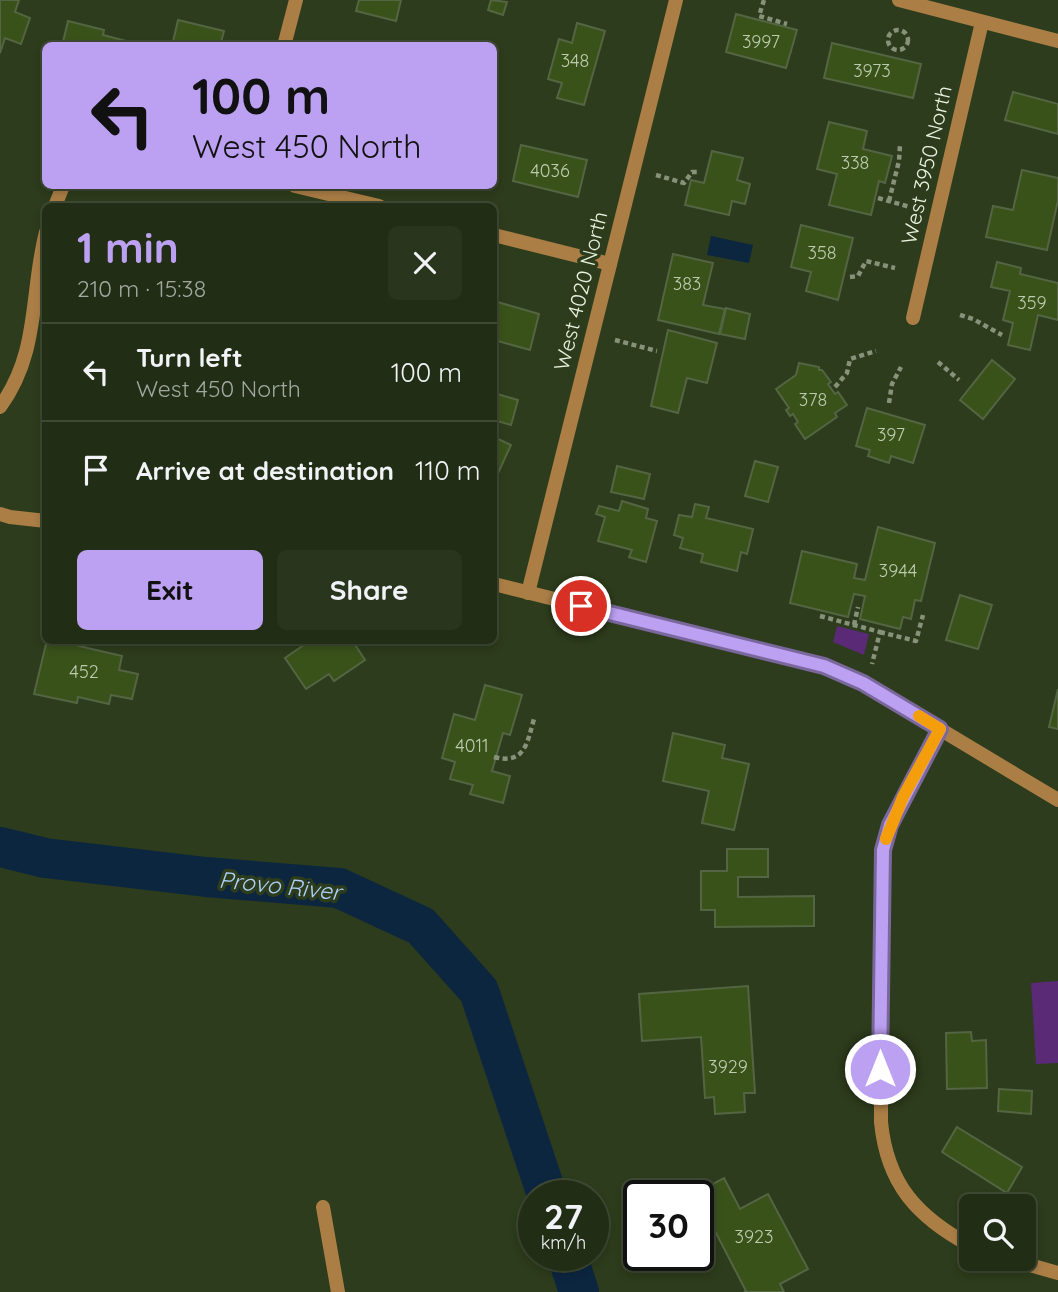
<!DOCTYPE html>
<html lang="en">
<head>
<meta charset="utf-8">
<style>
  :root { --surface:#222d15; --page:#2a351e; --text:#f1f3f6; --muted:#a2a8a0; --line:#3f4934; --accent:#bca0f2 }
  body { margin:0; font-family:Quicksand,sans-serif; background:var(--page); color:var(--text); height:100vh; display:flex; flex-direction:column; font-size:26px; white-space:nowrap }
  * { box-sizing:border-box; margin:0 }
  p { font-size:23px; color:var(--muted) }
  .icon { flex:none; width:38px; height:38px; fill:none; stroke:currentColor; stroke-width:2; stroke-linecap:round; stroke-linejoin:round }
  .map { position:relative; flex:1; overflow:hidden }
  .side { position:absolute; left:42px; top:203px; width:455px; height:441px; display:flex; flex-direction:column; background:var(--surface); border-radius:10px; box-shadow:0 4px 10px #0003,0 0 0 2px var(--line) }
  .side>* { flex:none }
  .top-card { position:absolute; left:42px; top:42px; width:455px; height:147px; border-radius:10px; box-shadow:0 4px 10px #0003,0 0 0 2px var(--line); background:#bca0f2; color:#111; overflow:hidden }
  .tools { position:absolute; left:959px; top:1194px; display:grid; gap:14px }
  .tools a { display:grid; place-items:center; width:77px; height:77px; border-radius:10px; background:var(--surface); box-shadow:0 4px 10px #0003,0 0 0 2px var(--line); font-size:35px }
  .speed { position:absolute; left:518px; top:1180px; display:flex; gap:14px; font-size:35px; font-weight:700; text-align:center }
  .speed>* { display:grid; place-content:center; width:91px; height:91px; border-radius:50%; background:var(--surface); box-shadow:0 4px 10px #0003,0 0 0 2px var(--line); line-height:1 }
  .speed small { font-size:18px; font-weight:400 }
  .speed .limit { border:4px solid #111; border-radius:10px; background:#fff; color:#111 }
  .pin { position:absolute; display:grid; place-items:center; width:60px; height:60px; color:#fff; margin:-30px; border:4px solid #fff; border-radius:50%; box-shadow:0 2px 7px #0007 }
  .me { position:absolute; width:77px; margin:-38px; rotate:0deg; stroke-linejoin:round; filter:drop-shadow(0 0 5px #0008) }
  .turn { display:flex; align-items:center; gap:24px; height:147px; padding:0 35px; font-size:32px }
  .turn .icon { width:91px; height:91px; stroke-width:2.5 }
  .turn b { display:block; font-size:49px; line-height:60px }
  .round { display:grid; place-items:center; flex:none; width:74px; height:74px; border-radius:10px; background:var(--page) }
  .head { display:flex; align-items:center; justify-content:space-between; height:119px; padding:0 35px }
  h1 { font-size:42px; font-weight:700; line-height:52px; color:var(--accent) }
  .cta { display:flex; gap:14px; margin-top:auto; padding:14px 35px }
  .cta a { flex:1; height:80px; border-radius:10px; background:var(--accent); color:#111; font-size:28px; font-weight:700; line-height:80px; text-align:center }
  .cta a+a { background:var(--page); color:var(--text) }
  ul { padding:0; list-style:none }
  li { display:flex; align-items:center; gap:21px; height:98px; padding:0 35px; border-top:2px solid var(--line) }
  li div { flex:1 }
  li b { display:block; font-size:26px }
  li em { font-style:normal }
  .map>svg:first-child { display:block }
  .green { fill:#5a2a77 }
  .water { fill:#0c2640 }
  .lines { fill:none; stroke-linecap:round; stroke-linejoin:round }
  .river { stroke:#0c2640; stroke-width:40 }
  .building { fill:#39521a; stroke:#546543; stroke-width:2 }
  .path { stroke:#869279; stroke-width:4.5; stroke-dasharray:5 3.5; stroke-linecap:butt }
  .service { stroke:#ab7e46; stroke-width:14 }
  .minor { stroke:#ab7e46; stroke-width:14 }
  .route-casing { stroke:#7a689d; stroke-width:18 }
  .route { stroke:#bca0f2; stroke-width:12 }
  .slow { stroke:#f59e0b; stroke-width:12 }
  .labels { text-anchor:middle; stroke-width:7; stroke-linejoin:round; paint-order:stroke }
  .number-label { font-size:18px; fill:#bdcbae }
  .street-label { font-size:21px; fill:#e9f3e0; stroke:#2d3c1c }
  .water-label { font-size:23px; font-style:italic; fill:#add3fb; stroke:#2d3c1c }
</style>
</head>
<body>
<div class="map">
<svg width="1058" height="1292" viewBox="0 0 1058 1292">
  <rect width="100%" height="100%" fill="#2d3c1c"/>
  <!-- green -->
  <g class="green">
    <polygon points="837,626 869,634 864,655 833,642"/>
    <polygon points="1058,981 1058,1063 1036,1064 1031,983"/>
  </g>
  <!-- water -->
  <polygon class="water" points="711,236 753,245 749,263 707,255"/>
  <g class="lines">
    <!-- river -->
    <g class="river">
      <polyline points="0,847 45,858 206,877 339,888 421,926 479,991 547,1195"/>
      <polyline points="567,1255 579,1292"/>
    </g>
  </g>
  <!-- building -->
  <g class="building">
    <polygon points="0,0 19,0 15,12 30,18 21,44 5,38 0,53"/>
    <polygon points="359,0 401,0 396,21 356,11"/>
    <polygon points="491,0 507,2 503,15 488,10"/>
    <polygon points="736,14 797,30 786,68 726,52"/>
    <polygon points="178,20 224,31 220,46 172,46"/>
    <polygon points="68,21 104,30 103,35 130,42 129,46 62,46"/>
    <polygon points="577,23 605,31 584,105 557,98 562,83 548,79 559,39 572,43"/>
    <polygon points="832,43 921,64 913,98 824,78"/>
    <polygon points="1013,92 1058,104 1058,134 1005,120"/>
    <polygon points="829,122 867,131 863,149 892,156 885,183 879,181 871,215 829,205 837,174 817,169"/>
    <polygon points="521,145 587,160 578,197 513,181"/>
    <polygon points="712,151 743,158 737,180 750,184 745,204 732,201 729,215 685,205 691,180 704,183"/>
    <polygon points="1022,170 1058,178 1058,200 1047,250 986,237 993,206 1013,210"/>
    <polygon points="801,225 853,238 838,300 806,291 811,272 791,267"/>
    <polygon points="673,254 713,263 703,305 725,309 719,334 658,320"/>
    <polygon points="997,262 1021,268 1020,274 1058,283 1058,320 1038,315 1030,350 1008,345 1013,323 1003,320 1010,291 991,287"/>
    <polygon points="494,301 539,314 530,350 494,340"/>
    <polygon points="726,308 750,314 745,339 720,334"/>
    <polygon points="668,330 717,343 707,383 687,378 678,413 651,406"/>
    <polygon points="992,360 1015,379 983,419 960,400"/>
    <polygon points="799,363 819,367 819,370 822,370 831,382 828,384 835,394 838,392 847,405 835,413 837,417 805,439 795,424 798,422 793,414 790,416 786,410 789,408 776,389 796,375"/>
    <polygon points="494,393 518,400 511,425 494,420"/>
    <polygon points="867,408 925,425 913,463 891,456 889,463 868,456 870,450 856,446"/>
    <polygon points="494,437 511,445 494,482"/>
    <polygon points="755,461 778,467 768,502 745,496"/>
    <polygon points="617,466 650,474 644,499 611,492"/>
    <polygon points="622,501 648,509 646,518 657,521 646,562 629,557 632,550 598,541 605,517 596,514 599,506 619,511"/>
    <polygon points="695,504 709,507 706,518 753,529 747,554 741,552 737,571 701,562 703,554 680,548 683,538 674,535 679,515 692,517"/>
    <polygon points="878,527 935,543 921,601 915,600 911,619 903,617 900,629 860,619 865,596 854,594 848,617 790,603 802,551 857,564 854,578 865,580"/>
    <polygon points="960,595 992,605 978,649 946,640"/>
    <polygon points="47,640 80,640 79,646 122,656 119,670 138,674 132,699 111,695 109,704 78,697 77,703 34,694"/>
    <polygon points="311,640 352,640 365,660 334,681 329,674 306,689 285,658"/>
    <polygon points="485,685 522,695 510,735 503,733 492,771 510,776 503,803 470,794 473,785 450,779 455,762 442,758 454,714 475,720"/>
    <polygon points="1058,689 1058,729 1049,727"/>
    <polygon points="673,733 725,745 722,758 749,764 734,830 702,823 709,791 663,781"/>
    <polygon points="727,849 768,849 768,877 738,877 738,897 814,896 814,926 715,927 715,910 701,910 701,871 727,871"/>
    <polygon points="748,986 755,1093 744,1093 745,1112 715,1114 714,1097 705,1098 701,1037 642,1041 639,994"/>
    <polygon points="971,1032 972,1041 986,1040 987,1088 947,1089 946,1033"/>
    <polygon points="999,1089 1032,1091 1031,1114 998,1111"/>
    <polygon points="957,1127 1022,1167 1007,1193 942,1152"/>
    <polygon points="724,1178 740,1209 768,1194 808,1269 780,1284 784,1292 744,1292 746,1291 716,1233 702,1240 698,1233 698,1195 692,1195"/>
  </g>
  <g class="lines">
    <!-- path -->
    <g class="path">
      <polyline points="764,0 759,16 787,24"/>
      <circle cx="898" cy="40" r="10"/>
      <polyline points="656,175 684,183 692,172 697,172"/>
      <polyline points="878,198 910,207"/>
      <polyline points="889,201 899,161 900,145"/>
      <polyline points="850,277 858,276 866,261 895,268"/>
      <polyline points="960,315 973,319 1002,335"/>
      <polyline points="615,340 657,351"/>
      <polyline points="938,362 959,380"/>
      <polyline points="835,387 847,373 850,359 876,351"/>
      <polyline points="889,403 892,384 901,367"/>
      <polyline points="820,616 880,632 872,664"/>
      <polyline points="854,625 858,607"/>
      <polyline points="880,632 916,641 923,615"/>
      <path d="M 494,757 C 525,765 527,743 534,719"/>
    </g>
    <!-- service -->
    <polyline class="service" points="323,1207 338,1292"/>
    <!-- minor -->
    <g class="minor">
      <polyline points="899,0 1058,41"/>
      <polyline points="284,46 296,0"/>
      <polyline points="295,186 379,206"/>
      <polyline points="55,206 63,186"/>
      <polyline points="494,235 610,264"/>
      <polyline points="913,318 982,22"/>
      <path d="M 0,407 C 40,352 30,294 46,232"/>
      <polyline points="0,514 10,517 46,521"/>
      <polyline points="494,584 824,666 863,683 1058,800"/>
      <polyline points="528,593 676,0"/>
      <path d="M 940,728 C 916,772 887,815 881,865 L 881,1122 C 887,1184 917,1217 971,1246"/>
      <polyline points="1005,1258 1058,1273"/>
    </g>
  </g>
  <g class="lines">
    <defs>
      <polyline id="route" points="581,606 824,666 863,683 940,729 890,825 883,850 880,1069"/>
    </defs>
    <!-- route casing -->
    <use href="#route" class="route-casing"/>
    <!-- route -->
    <use href="#route" class="route"/>
    <!-- slow -->
    <polyline class="slow" points="886,839 903,797 940,729 919,716"/>
  </g>
  <g class="labels">
    <!-- number labels -->
    <g class="number-label">
      <text x="761" y="48">3997</text>
      <text x="575" y="67">348</text>
      <text x="872" y="77">3973</text>
      <text x="855" y="169">338</text>
      <text x="550" y="177">4036</text>
      <text x="822" y="259">358</text>
      <text x="687" y="290">383</text>
      <text x="1032" y="309">359</text>
      <text x="813" y="406">378</text>
      <text x="891" y="441">397</text>
      <text x="898" y="577">3944</text>
      <text x="84" y="678">452</text>
      <text x="472" y="752">4011</text>
      <text x="728" y="1073">3929</text>
      <text x="754" y="1243">3923</text>
    </g>
    <!-- street labels -->
    <g class="street-label">
      <text transform="translate(927 165) rotate(-77)" y="7">West 3950 North</text>
      <text transform="translate(581 291) rotate(-76)" y="7">West 4020 North</text>
    </g>
    <!-- water labels -->
    <g class="water-label">
      <text transform="translate(280 886) rotate(6)" y="8">Provo River</text>
    </g>
  </g>
</svg>
<div class="tools">
<a><svg class="icon" aria-label="search" viewBox="0 0 24 24"><circle cx="10" cy="10" r="6"/><path d="M15 15l6 6"/></svg></a>
</div>
<div class="speed"><div>27<small>km/h</small></div><div class="limit">30</div></div>
<div class="pin" style="left:581px;top:606px;background:#d93025"><svg class="icon" aria-label="arrive" viewBox="0 0 24 24"><path d="M6 21V4h12l-3 4 3 4H6"/></svg></div>
<svg class="me" style="left:880px;top:1069px" viewBox="-20 -20 40 40"><circle r="17" fill="#bca0f2" stroke="#fff" stroke-width="3"/><path d="M0-11L8 9 0 5-8 9z" fill="#fff"/></svg>
<div class="top-card">
<div class="turn"><svg class="icon" aria-label="left" viewBox="0 0 24 24"><path d="M17 20v-9H6M10 6l-5 5 5 5"/></svg><div><b>100 m</b>West 450 North</div></div>
</div>
<section class="side">
<div class="head"><div><h1>1 min</h1><p>210 m · 15:38</p></div><a class="round"><svg class="icon" aria-label="close" viewBox="0 0 24 24"><path d="M6 6l12 12M18 6L6 18"/></svg></a></div>
<ul>
<li><svg class="icon" aria-label="left" viewBox="0 0 24 24"><path d="M17 20v-9H6M10 6l-5 5 5 5"/></svg><div><b>Turn left</b><p>West 450 North</p></div><em>100 m</em></li>
<li><svg class="icon" aria-label="arrive" viewBox="0 0 24 24"><path d="M6 21V4h12l-3 4 3 4H6"/></svg><div><b>Arrive at destination</b></div><em>110 m</em></li>
</ul>
<div class="cta"><a>Exit</a><a>Share</a></div>
</section>
</div>
</body>
</html>
